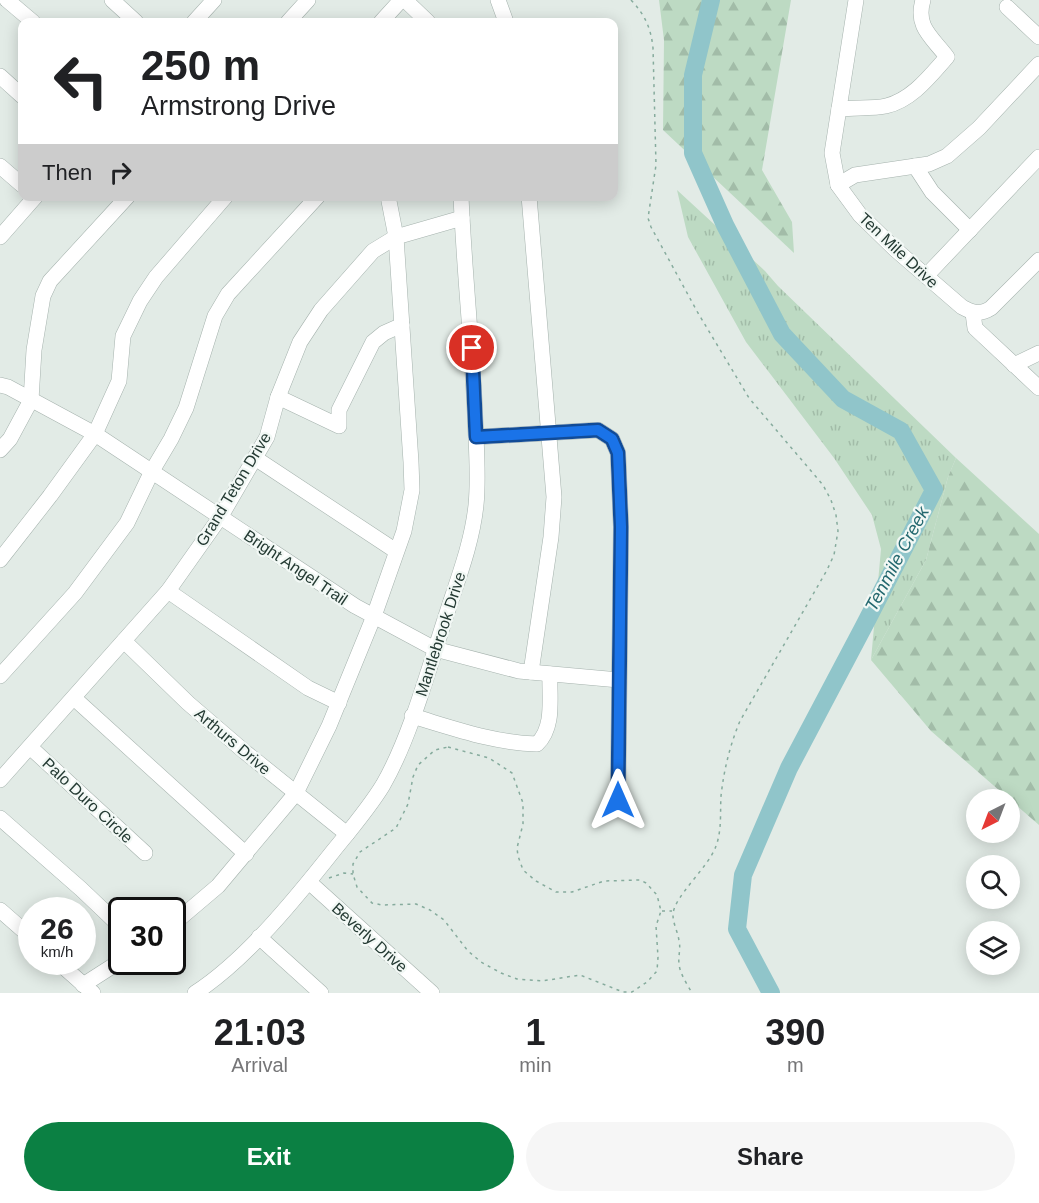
<!DOCTYPE html>
<html lang="en">
<head>
<meta charset="utf-8">
<style>
  :root { --surface:#fff; --page:#f6f6f6; --text:#202124; --muted:#757577; --accent:#0b8043 }
  body { margin:0; font-family:Helvetica,sans-serif; background:var(--page); color:var(--text); height:100vh; display:flex; flex-direction:column; font-size:22px; white-space:nowrap }
  * { box-sizing:border-box; margin:0 }
  p { font-size:20px; color:var(--muted) }
  .icon { flex:none; width:33px; height:33px; fill:none; stroke:currentColor; stroke-width:2; stroke-linecap:round; stroke-linejoin:round }
  .map { position:relative; height:993px; overflow:hidden }
  .side { display:flex; flex-direction:column; background:var(--surface); flex:1 }
  .side>* { flex:none }
  .banner { position:absolute; left:18px; top:18px; width:600px; height:183px; border-radius:12px; box-shadow:0 3px 15px #0003; background:#fff; color:var(--text); overflow:hidden }
  .needle { width:39px; rotate:222deg }
  .controls { position:absolute; left:966px; top:789px; display:grid; gap:12px }
  .controls a { display:grid; place-items:center; width:54px; height:54px; border-radius:50%; background:var(--surface); box-shadow:0 3px 15px #0003; font-size:30px }
  .speed { position:absolute; left:18px; top:897px; display:flex; gap:12px; font-size:30px; font-weight:700; text-align:center }
  .speed>* { display:grid; place-content:center; width:78px; height:78px; border-radius:50%; background:var(--surface); box-shadow:0 3px 15px #0003; line-height:1 }
  .speed small { font-size:15px; font-weight:400 }
  .speed .limit { border:3px solid #111; border-radius:9px; background:#fff; color:#111 }
  .pin { position:absolute; display:grid; place-items:center; width:51px; height:51px; color:#fff; margin:-26px; border:3px solid #fff; border-radius:50%; box-shadow:0 2px 6px #0007 }
  .me { position:absolute; width:66px; margin:-33px; rotate:0deg; stroke-linejoin:round; filter:drop-shadow(0 0 4px #0008) }
  .turn { display:flex; align-items:center; gap:21px; height:126px; padding:0 24px; font-size:27px }
  .turn .icon { width:78px; height:78px; stroke-width:2.5 }
  .turn b { display:block; font-size:42px; line-height:51px }
  .then { display:flex; align-items:center; height:57px; padding:0 24px; background:#0003; gap:12px; font-size:22px }
  .eta { display:flex; justify-content:space-evenly; align-items:center; height:102px; text-align:center }
  .eta b { font-size:36px; font-weight:700; line-height:42px }
  .button { display:flex; gap:12px; margin-top:auto; padding:12px 24px }
  .button a { flex:1; height:69px; border-radius:36px; background:var(--accent); color:#fff; font-size:24px; font-weight:700; line-height:69px; text-align:center }
  .button a+a { background:var(--page); color:var(--text) }
  .map>svg:first-child { display:block }
  .grass { fill:url(#grass-tufts) }
  .forest { fill:url(#forest-firs) }
  .lines { fill:none; stroke-linecap:round; stroke-linejoin:round }
  .river { stroke:#90c5ca; stroke-width:18 }
  .minor-casing { stroke:#a5b2ad; stroke-width:16 }
  .path { stroke:#86ab9d; stroke-width:1.5; stroke-dasharray:3 4.5; stroke-linecap:butt }
  .minor { stroke:#fff; stroke-width:15 }
  .route-casing { stroke:#114b97; stroke-width:15 }
  .route { stroke:#1a73e8; stroke-width:10 }
  .labels { text-anchor:middle; stroke-width:4.5; stroke-linejoin:round; paint-order:stroke }
  .street-label { font-size:16px; fill:#243a33; stroke:#f2f8f5 }
  .water-label { font-size:18px; font-style:italic; fill:#24686f; stroke:#f2f8f5 }
</style>
</head>
<body>
<div class="map">
<svg width="1039" height="993" viewBox="0 0 1039 993">
  <defs>
    <pattern id="grass-tufts" width="24" height="20" patternUnits="userSpaceOnUse" patternTransform="scale(1.5)"><rect width="24" height="20" fill="#bddac3"/><path d="M3 7l-1-3M5 7V3M7 7l1-3M15 17l-1-3M17 17v-4M19 17l1-3" fill="none" stroke="#a2bca8"/></pattern>
    <pattern id="forest-firs" width="22" height="20" patternUnits="userSpaceOnUse" patternTransform="scale(1.5)"><rect width="22" height="20" fill="#bddac3"/><path d="M5 1l3.5 6h-7zM16 11l3.5 6h-7z" fill="#a2bca8"/></pattern>
  </defs>
  <rect width="100%" height="100%" fill="#e2ebe6"/>
  <!-- grass -->
  <polygon class="grass" points="677,190 765,271 778,286 956,458 948,477 926,560 871,660 881,549 872,515 834,458 746,342 688,237"/>
  <!-- forest -->
  <g class="forest">
    <polygon points="659,0 791,0 762,170 792,222 794,253 663,130 664,40"/>
    <polygon points="956,458 1039,534 1039,825 931,731 871,660 926,560 948,477"/>
  </g>
  <g class="lines">
    <!-- river -->
    <polyline class="river" points="711,0 693,75 693,153 725,225 782,334 843,399 901,431 934,490 864,626 789,768 743,875 737,929 771,993"/>
    <defs>
      <g id="minor">
        <polyline points="7,0 33,22"/>
        <polyline points="112,0 136,22"/>
        <polyline points="405,0 428,22"/>
        <polyline points="498,0 506,22"/>
        <path d="M 856,0 L 832,153 L 838,185 L 860,215 L 896,250 L 962,307 C 973,313 980,315 991,308 L 1039,260"/>
        <polyline points="1007,7 1039,37"/>
        <polyline points="194,22 214,0"/>
        <polyline points="288,22 308,0"/>
        <polyline points="381,22 401,0"/>
        <polyline points="0,76 22,96"/>
        <path d="M 839,109 C 854,107 872,109 886,106 C 912,100 930,76 947,57 C 932,37 915,27 923,0"/>
        <polyline points="0,166 22,185"/>
        <polyline points="915,166 932,192 970,230"/>
        <polyline points="838,185 855,175 929,164 947,156 979,128 1039,64"/>
        <polyline points="529,196 554,497 551,537 531,672"/>
        <polyline points="0,237 36,196"/>
        <polyline points="926,276 1039,157"/>
        <polyline points="973,313 975,328 1039,388"/>
        <polyline points="1014,365 1039,353"/>
        <polyline points="0,385 8,387 95,434 355,606 435,649 519,671 619,680"/>
        <polyline points="278,397 339,426 339,410 373,342 384,333 402,325"/>
        <polyline points="476,437 598,430 612,439 618,453 621,527 618,800"/>
        <polyline points="0,450 10,439 31,400 34,350 43,296 50,281 128,196"/>
        <polyline points="255,458 396,551"/>
        <polyline points="0,560 50,496 95,434 119,381 123,336 140,301 156,277 226,196"/>
        <polyline points="168,591 308,688 339,703"/>
        <polyline points="124,641 188,703 245,752 347,834"/>
        <polyline points="0,676 75,593 127,523 152,471 171,439 186,408 215,316 228,294 318,196"/>
        <polyline points="74,698 246,854"/>
        <path d="M 412,716 C 453,728 494,743 537,744 C 555,727 549,697 550,674"/>
        <polyline points="30,747 145,853"/>
        <polyline points="0,780 168,591 221,516 267,437 278,397 300,342 321,310 373,251 396,237 462,218"/>
        <polyline points="0,818 81,889 122,928"/>
        <polyline points="309,882 432,993"/>
        <polyline points="0,910 32,938"/>
        <polyline points="172,925 218,886 296,793 329,726 374,616 404,531 412,490 411,462 396,237 388,196"/>
        <polyline points="259,937 321,993"/>
        <polyline points="58,962 93,993"/>
        <polyline points="83,985 122,960"/>
        <path d="M 195,993 C 246,960 296,898 334,850 C 351,829 369,808 383,785 C 410,738 428,671 445,619 C 457,581 472,544 476,505 C 479,476 476,444 475,414 C 472,342 464,269 461,196"/>
      </g>
    </defs>
    <!-- minor casing -->
    <use href="#minor" class="minor-casing"/>
    <!-- path -->
    <g class="path">
      <path d="M 631,0 C 645,15 651,28 653,48 L 656,165 L 648,218 L 651,227 L 698,313 L 749,398 L 823,485 L 831,500 L 836,515 L 838,531 L 834,555 L 827,570 L 740,721 C 730,745 724,769 721,796 C 720,812 722,830 716,846 C 709,867 673,897 673,915 C 673,924 678,932 679,941 C 681,949 678,956 679,964 C 680,974 687,984 692,993"/>
      <polygon points="448,747 489,758 512,773 523,803 523,824 517,848 518,856 523,870 536,881 556,892 572,892 604,881 640,880 646,883 657,895 661,911 656,926 658,957 657,971 647,982 632,992 623,992 580,975 542,981 517,979 501,973 481,962 468,951 444,920 430,910 416,904 382,905 372,903 357,887 353,874 353,864 360,852 396,828 408,804 413,777 418,765 435,750"/>
      <polyline points="329,878 344,873 353,874"/>
      <polyline points="662,911 672,911"/>
    </g>
    <!-- minor -->
    <use href="#minor" class="minor"/>
  </g>
  <g class="lines">
    <defs>
      <polyline id="route" points="472,348 476,437 598,430 612,439 618,453 621,527 618,800"/>
    </defs>
    <!-- route casing -->
    <use href="#route" class="route-casing"/>
    <!-- route -->
    <use href="#route" class="route"/>
  </g>
  <g class="labels">
    <!-- street labels -->
    <g class="street-label">
      <text transform="translate(899 250) rotate(43)" y="6">Ten Mile Drive</text>
      <text transform="translate(233 489) rotate(-59)" y="6">Grand Teton Drive</text>
      <text transform="translate(296 567) rotate(34)" y="6">Bright Angel Trail</text>
      <text transform="translate(440 634) rotate(-72)" y="6">Mantlebrook Drive</text>
      <text transform="translate(233 741) rotate(40)" y="6">Arthurs Drive</text>
      <text transform="translate(88 800) rotate(43)" y="6">Palo Duro Circle</text>
      <text transform="translate(370 937) rotate(42)" y="6">Beverly Drive</text>
    </g>
    <!-- water labels -->
    <g class="water-label">
      <text transform="translate(897 559) rotate(-62)" y="6">Tenmile Creek</text>
    </g>
  </g>
</svg>
<div class="controls">
<a><svg class="needle" viewBox="-14 -14 28 28"><path d="M0-13l5 13h-10z" fill="#e53935"/><path d="M0 13l5-13h-10z" fill="#757577"/></svg></a>
<a><svg class="icon" aria-label="search" viewBox="0 0 24 24"><circle cx="10" cy="10" r="6"/><path d="M15 15l6 6"/></svg></a>
<a><svg class="icon" aria-label="layers" viewBox="0 0 24 24"><path d="M12 4l9 5-9 5-9-5zM3 14l9 5 9-5"/></svg></a>
</div>
<div class="speed"><div>26<small>km/h</small></div><div class="limit">30</div></div>
<div class="pin" style="left:472px;top:348px;background:#d93025"><svg class="icon" aria-label="arrive" viewBox="0 0 24 24"><path d="M6 21V4h12l-3 4 3 4H6"/></svg></div>
<svg class="me" style="left:618px;top:800px" viewBox="-20 -20 40 40"><path d="M0-17L14 15 0 8-14 15z" fill="#1a73e8" stroke="#fff" stroke-width="4"/></svg>
<div class="banner">
<div class="turn"><svg class="icon" aria-label="left" viewBox="0 0 24 24"><path d="M17 20v-9H6M10 6l-5 5 5 5"/></svg><div><b>250 m</b>Armstrong Drive</div></div>
<div class="then">Then<svg class="icon" aria-label="right" viewBox="0 0 24 24"><path d="M7 20v-9h11M14 6l5 5-5 5"/></svg></div>
</div>
</div>
<section class="side">
<div class="eta">
<div><b>21:03</b><p>Arrival</p></div>
<div><b>1</b><p>min</p></div>
<div><b>390</b><p>m</p></div>
</div>
<div class="button"><a>Exit</a><a>Share</a></div>
</section>
</body>
</html>
